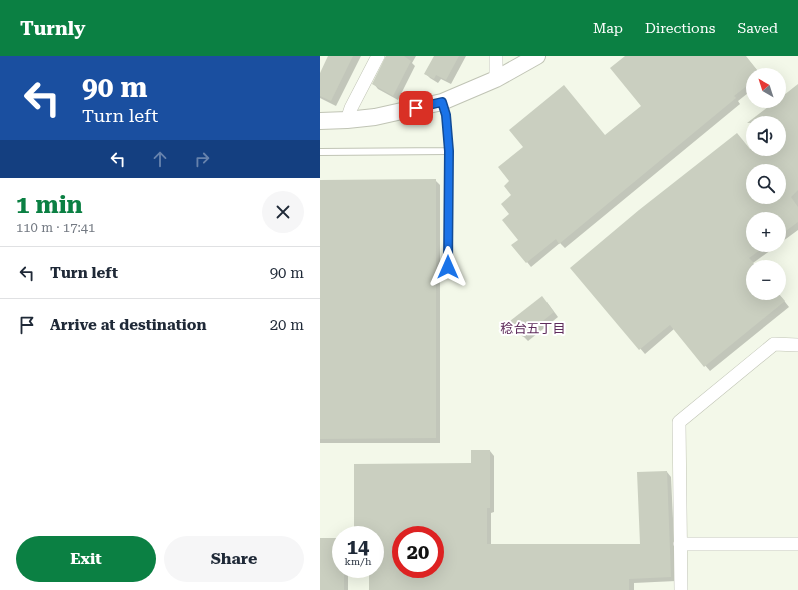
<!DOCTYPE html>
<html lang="en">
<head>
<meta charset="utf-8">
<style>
  :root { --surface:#fff; --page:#f6f6f7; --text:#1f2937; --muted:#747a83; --line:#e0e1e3; --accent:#0b8043 }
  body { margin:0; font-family:"Roboto Serif","Noto Sans JP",serif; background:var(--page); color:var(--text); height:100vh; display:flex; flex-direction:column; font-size:15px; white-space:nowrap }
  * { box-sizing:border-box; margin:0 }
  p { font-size:13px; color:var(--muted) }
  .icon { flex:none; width:22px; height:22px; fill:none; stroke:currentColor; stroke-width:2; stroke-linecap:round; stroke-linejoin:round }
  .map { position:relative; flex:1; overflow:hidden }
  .details { display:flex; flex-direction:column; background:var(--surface); width:320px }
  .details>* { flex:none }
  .banner { background:#1a4fa0; color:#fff; overflow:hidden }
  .needle { width:26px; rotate:321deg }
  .fabs { position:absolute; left:426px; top:12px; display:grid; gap:8px }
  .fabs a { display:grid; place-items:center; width:40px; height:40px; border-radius:50%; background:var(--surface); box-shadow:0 4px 16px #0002; font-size:20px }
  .speed { position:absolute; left:12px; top:470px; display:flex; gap:8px; font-size:20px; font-weight:700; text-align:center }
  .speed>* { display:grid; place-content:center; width:52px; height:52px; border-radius:50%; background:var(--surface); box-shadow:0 4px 16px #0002; line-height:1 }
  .speed small { font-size:10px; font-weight:400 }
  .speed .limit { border:6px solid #d22; background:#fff; color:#111 }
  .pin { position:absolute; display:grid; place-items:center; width:34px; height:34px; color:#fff; margin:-17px; border-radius:8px; box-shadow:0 2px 6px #0006 }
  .me { position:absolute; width:44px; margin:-22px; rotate:0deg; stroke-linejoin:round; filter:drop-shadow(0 0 3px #0008) }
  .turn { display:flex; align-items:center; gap:14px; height:84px; padding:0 16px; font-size:18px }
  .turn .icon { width:52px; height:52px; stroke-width:2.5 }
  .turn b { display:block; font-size:28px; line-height:34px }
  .lanes { display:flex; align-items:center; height:38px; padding:0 16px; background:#0003; justify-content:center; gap:20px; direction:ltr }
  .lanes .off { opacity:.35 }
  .round { display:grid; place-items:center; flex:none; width:42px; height:42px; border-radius:21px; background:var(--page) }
  .overview { display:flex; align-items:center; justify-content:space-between; height:68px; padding:0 16px }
  h1 { font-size:24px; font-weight:700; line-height:30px; color:var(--accent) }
  .action { display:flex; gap:8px; margin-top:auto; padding:8px 16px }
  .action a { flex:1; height:46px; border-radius:24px; background:var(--accent); color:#fff; font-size:16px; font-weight:700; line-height:46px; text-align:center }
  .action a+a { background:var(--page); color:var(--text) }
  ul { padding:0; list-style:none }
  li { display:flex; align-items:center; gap:12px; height:52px; padding:0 16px; border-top:1px solid var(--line) }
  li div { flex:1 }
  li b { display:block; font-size:15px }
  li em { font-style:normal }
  header { display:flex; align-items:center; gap:24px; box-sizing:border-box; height:56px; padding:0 20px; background:var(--accent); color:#fff }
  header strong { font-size:19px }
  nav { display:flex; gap:22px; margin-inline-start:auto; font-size:14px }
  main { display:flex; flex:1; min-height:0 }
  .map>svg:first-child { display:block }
  .shadow { fill:#0003; fill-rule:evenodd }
  .building { fill:#cacfc0; fill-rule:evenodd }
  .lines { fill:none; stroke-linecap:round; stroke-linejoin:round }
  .service-casing { stroke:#c0c4b5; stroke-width:8 }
  .minor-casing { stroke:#c0c4b5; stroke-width:14 }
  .tertiary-casing { stroke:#c0c4b5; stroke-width:18 }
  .service { stroke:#fff; stroke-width:6 }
  .minor { stroke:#fff; stroke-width:13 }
  .tertiary { stroke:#fff; stroke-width:16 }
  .route-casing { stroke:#114b97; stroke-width:10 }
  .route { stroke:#1a73e8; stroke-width:7 }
  .labels { text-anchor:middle; stroke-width:4; stroke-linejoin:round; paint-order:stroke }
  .neighbourhood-label { font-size:13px; fill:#5e2b5b; stroke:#fff }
</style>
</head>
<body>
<header>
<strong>Turnly</strong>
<nav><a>Map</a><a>Directions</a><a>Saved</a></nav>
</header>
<main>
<section class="details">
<div class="banner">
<div class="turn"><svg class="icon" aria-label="left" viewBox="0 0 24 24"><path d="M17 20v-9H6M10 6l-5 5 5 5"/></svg><div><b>90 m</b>Turn left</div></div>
<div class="lanes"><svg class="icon" aria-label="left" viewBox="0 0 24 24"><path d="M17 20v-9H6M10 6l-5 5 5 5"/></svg><svg class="icon off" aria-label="ahead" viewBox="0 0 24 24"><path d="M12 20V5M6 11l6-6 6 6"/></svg><svg class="icon off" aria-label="right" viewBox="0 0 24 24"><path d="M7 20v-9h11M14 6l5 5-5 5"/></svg></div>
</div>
<div class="overview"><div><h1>1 min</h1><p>110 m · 17:41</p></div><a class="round"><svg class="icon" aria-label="close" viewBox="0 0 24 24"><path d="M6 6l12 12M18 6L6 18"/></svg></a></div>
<ul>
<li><svg class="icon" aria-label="left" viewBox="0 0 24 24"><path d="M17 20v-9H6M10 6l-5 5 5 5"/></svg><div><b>Turn left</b></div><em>90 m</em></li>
<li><svg class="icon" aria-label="arrive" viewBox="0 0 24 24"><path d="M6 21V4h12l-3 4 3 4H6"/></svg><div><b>Arrive at destination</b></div><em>20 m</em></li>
</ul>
<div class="action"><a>Exit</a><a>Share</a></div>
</section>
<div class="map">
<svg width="478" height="534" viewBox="0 0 478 534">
  <rect width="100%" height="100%" fill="#f3f8e9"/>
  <!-- shadow -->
  <g class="shadow">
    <polygon points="9,0 41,0 16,50 0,42 0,19"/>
    <polygon points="66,0 96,0 92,7 95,10 78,44 58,33 54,28"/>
    <polygon points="115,0 146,0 131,28 121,23 118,27 110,22 106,18"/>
    <polygon points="306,0 425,0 441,19 433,19 433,33 418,45 420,48 245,192 240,187 211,211 207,206 199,184 286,80 323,50"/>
    <polygon points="478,29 478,174 459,188 459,163 433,163 433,189 458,189 433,207 437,211 433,211 433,237 458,237 469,251 390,315 354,273 325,298 251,212 417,78 447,115 433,115 433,141 459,141 459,130 469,128 449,93 459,93 459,67 434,67 458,45"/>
    <polygon points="115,124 120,129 120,387 0,387 0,125"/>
    <polygon points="227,246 238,261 208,285 203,280"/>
    <path d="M 170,395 L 174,400 L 174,456 L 171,457 L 171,489 L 321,489 L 347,416 L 351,421 L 356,525 L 314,527 L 314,534 L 50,534 L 50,513 L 55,513 L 55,479 L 38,479 L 35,476 L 152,408 ZM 81,479 L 115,479 L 115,513 L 81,513 Z"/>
    <polygon points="0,483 21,483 21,513 28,513 28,534 0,534"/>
  </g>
  <!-- building -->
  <g class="building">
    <polygon points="8,0 33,0 11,45 0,40 0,17"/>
    <polygon points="66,0 84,0 91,5 73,40 52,28"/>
    <polygon points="114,0 139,0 126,24 116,19 114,23 104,18"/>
    <polygon points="305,0 426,0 441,19 433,19 433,25 414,40 416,42 239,188 236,183 206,207 191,189 198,184 182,164 189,158 181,148 191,139 184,130 189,125 178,111 203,91 189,74 244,29 285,79 321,50 290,12"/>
    <path d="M 478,28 L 478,134 L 471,141 L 478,151 L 478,166 L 459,180 L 459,163 L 433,163 L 433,189 L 447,189 L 429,202 L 433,206 L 433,237 L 458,237 L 465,245 L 384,311 L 350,269 L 319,294 L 250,212 L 319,154 L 417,77 L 430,93 L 459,93 L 459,67 L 427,67 L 456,45 L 459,45 L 459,43 ZM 433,115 L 459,115 L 459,141 L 433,141 Z"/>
    <polygon points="116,123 116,382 0,383 0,124"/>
    <polygon points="222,240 234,256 203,281 190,265"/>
    <path d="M 151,394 L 170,394 L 170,452 L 167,452 L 167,488 L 320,488 L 317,416 L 347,415 L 351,521 L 309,523 L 309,534 L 49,534 L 49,513 L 55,513 L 55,479 L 50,479 L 50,476 L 34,476 L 34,408 L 151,407 ZM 81,479 L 115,479 L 115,513 L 81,513 Z"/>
    <polygon points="0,482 21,482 21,513 24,513 24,534 0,534"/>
  </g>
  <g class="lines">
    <defs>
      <g id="service">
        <polyline points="0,96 129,95 126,59 123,46"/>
        <polyline points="128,211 129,95"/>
      </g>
      <g id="minor">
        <polyline points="176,0 176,23"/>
        <polyline points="27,64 31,52 58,0"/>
        <polyline points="360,488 478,488"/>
        <polyline points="361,534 359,366 454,288 478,289"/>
      </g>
      <polyline id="tertiary" points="0,65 27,64 55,61 122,46 176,23 217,0"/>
    </defs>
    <!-- service casing -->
    <use href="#service" class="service-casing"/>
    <!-- minor casing -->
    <use href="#minor" class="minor-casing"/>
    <!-- tertiary casing -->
    <use href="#tertiary" class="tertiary-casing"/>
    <!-- service -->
    <use href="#service" class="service"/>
    <!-- minor -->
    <use href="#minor" class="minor"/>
    <!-- tertiary -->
    <use href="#tertiary" class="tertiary"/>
  </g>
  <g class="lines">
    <defs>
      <polyline id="route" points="96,52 122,46 126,59 129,95 128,211"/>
    </defs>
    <!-- route casing -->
    <use href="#route" class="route-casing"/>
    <!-- route -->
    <use href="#route" class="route"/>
  </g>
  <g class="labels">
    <!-- neighbourhood labels -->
    <g class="neighbourhood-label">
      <text x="213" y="277">稔台五丁目</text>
    </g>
  </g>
</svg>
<div class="fabs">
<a><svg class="needle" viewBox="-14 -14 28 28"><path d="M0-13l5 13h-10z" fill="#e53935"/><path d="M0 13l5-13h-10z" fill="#747a83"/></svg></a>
<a><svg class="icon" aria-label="sound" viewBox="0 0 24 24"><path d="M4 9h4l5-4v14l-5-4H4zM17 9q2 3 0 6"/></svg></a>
<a><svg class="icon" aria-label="search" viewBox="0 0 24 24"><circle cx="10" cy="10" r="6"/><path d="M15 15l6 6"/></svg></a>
<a>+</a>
<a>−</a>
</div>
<div class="speed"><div>14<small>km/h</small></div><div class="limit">20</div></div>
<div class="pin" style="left:96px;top:52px;background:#d93025"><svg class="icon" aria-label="arrive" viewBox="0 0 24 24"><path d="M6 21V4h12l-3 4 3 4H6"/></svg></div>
<svg class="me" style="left:128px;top:211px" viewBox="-20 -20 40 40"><path d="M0-17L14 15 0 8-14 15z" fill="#1a73e8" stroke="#fff" stroke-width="4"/></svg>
</div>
</main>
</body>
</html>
